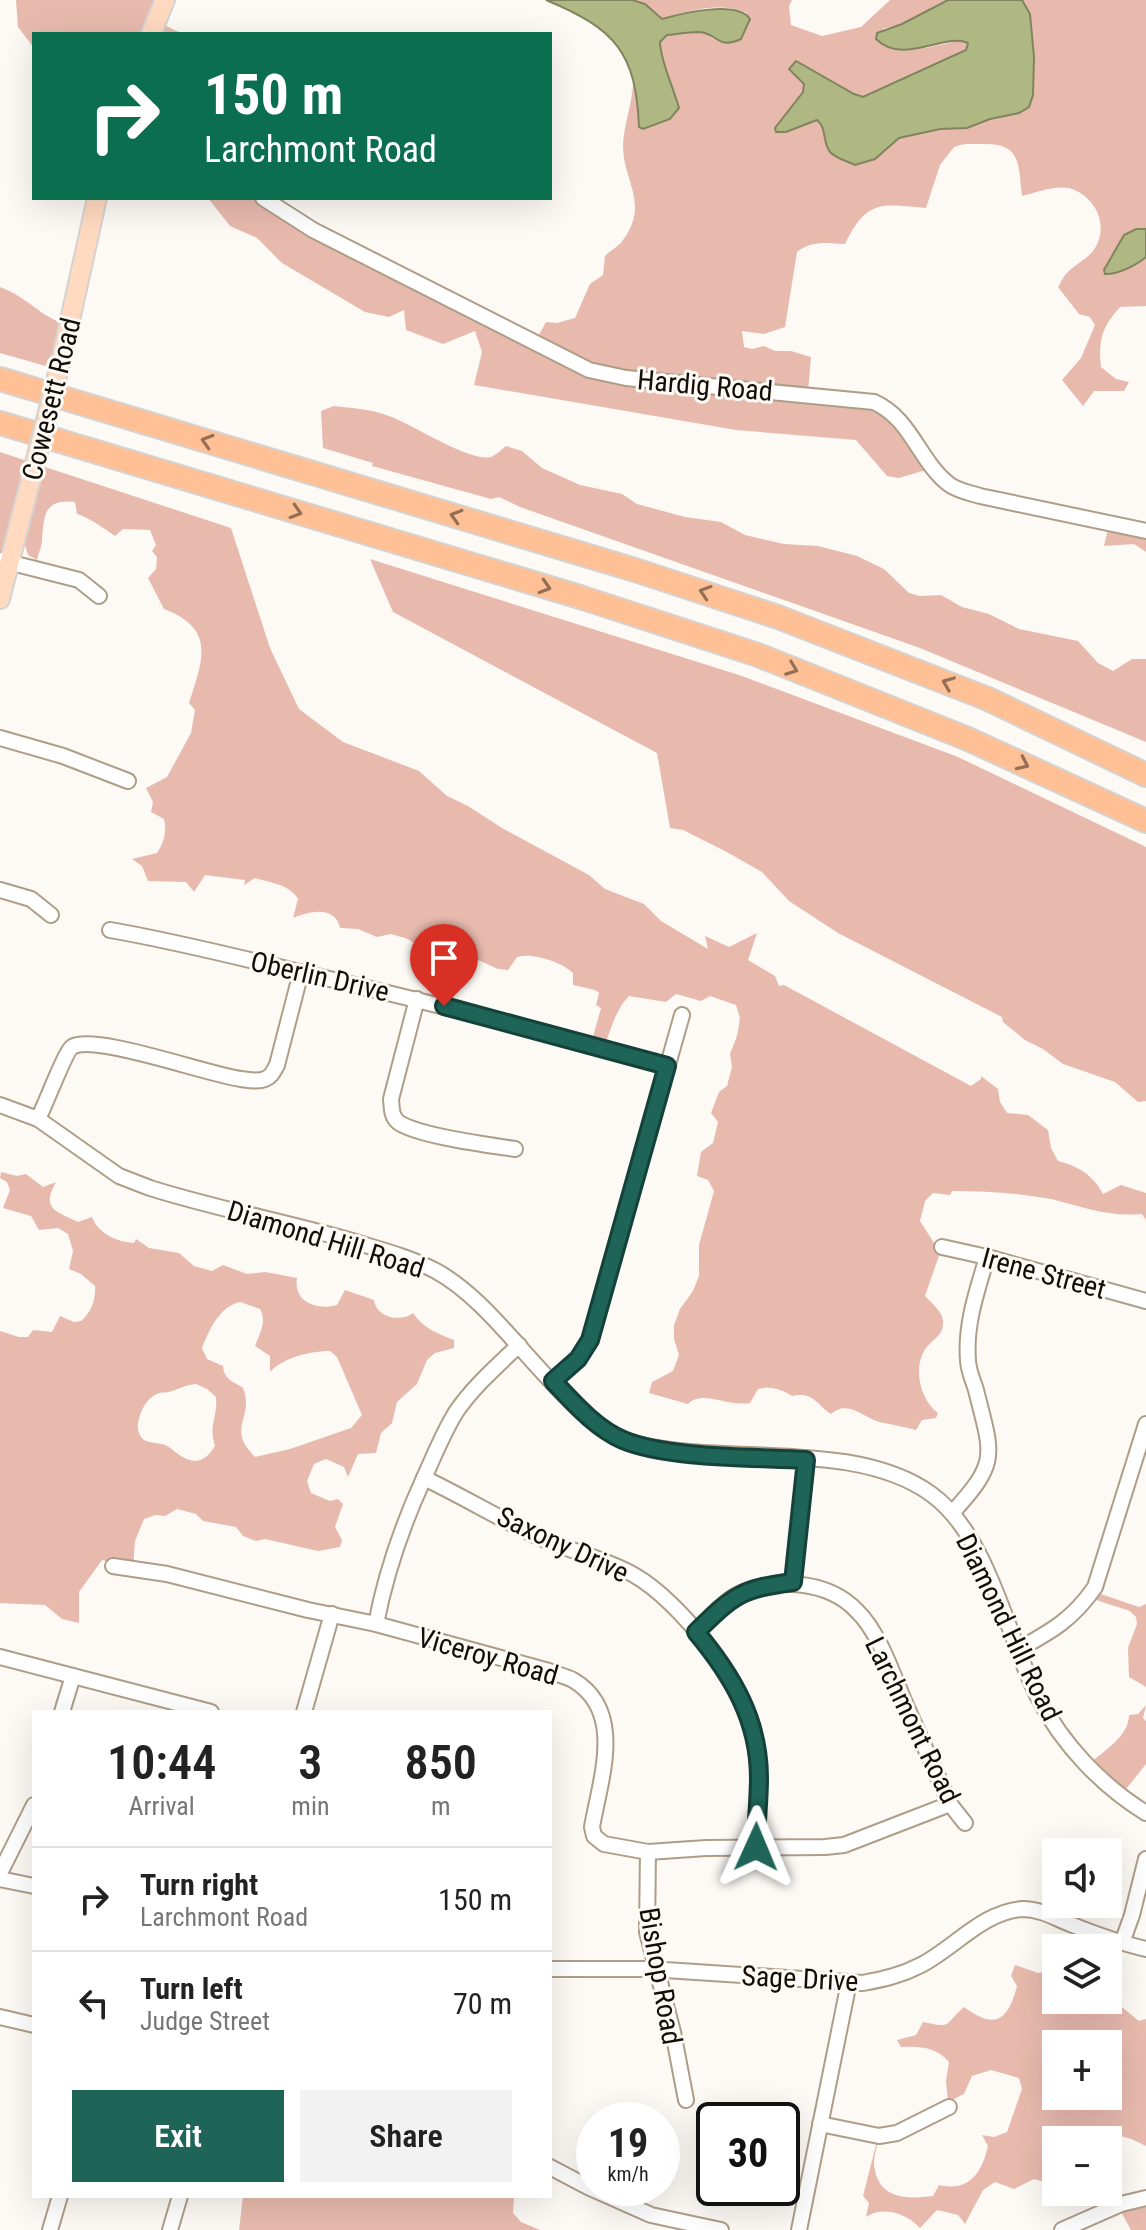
<!DOCTYPE html>
<html lang="en">
<head>
<meta charset="utf-8">
<style>
  :root { --surface:#fff; --page:#f2f2f2; --text:#222; --muted:#767676; --line:#e0e0e0; --accent:#1e6457 }
  body { margin:0; font-family:"Roboto Condensed",sans-serif; background:var(--page); color:var(--text); height:100vh; display:flex; flex-direction:column; font-size:30px; white-space:nowrap }
  * { box-sizing:border-box; margin:0 }
  p { font-size:26px; color:var(--muted) }
  .icon { flex:none; width:44px; height:44px; fill:none; stroke:currentColor; stroke-width:2; stroke-linecap:round; stroke-linejoin:round }
  .map { position:relative; flex:1; overflow:hidden }
  .sheet { position:absolute; left:32px; top:1710px; width:520px; height:488px; display:flex; flex-direction:column; background:var(--surface); border-radius:0px; box-shadow:0 8px 32px #0002 }
  .sheet>* { flex:none }
  .guide { position:absolute; left:32px; top:32px; width:520px; height:168px; border-radius:0px; box-shadow:0 8px 32px #0002; background:#0b6e4f; color:#fff; overflow:hidden }
  .buttons { position:absolute; left:1042px; top:1838px; display:grid; gap:16px }
  .buttons a { display:grid; place-items:center; width:80px; height:80px; border-radius:0px; background:var(--surface); box-shadow:0 8px 32px #0002; font-size:40px }
  .speed { position:absolute; left:576px; top:2102px; display:flex; gap:16px; font-size:40px; font-weight:700; text-align:center }
  .speed>* { display:grid; place-content:center; width:104px; height:104px; border-radius:50%; background:var(--surface); box-shadow:0 8px 32px #0002; line-height:1 }
  .speed small { font-size:20px; font-weight:400 }
  .speed .limit { border:4px solid #111; border-radius:12px; background:#fff; color:#111 }
  .pin { position:absolute; display:grid; place-items:center; width:68px; height:68px; color:#fff; margin:-82px -34px; border-radius:50% 50% 50% 0; rotate:-45deg; box-shadow:0 0 8px #0007 }
  .pin .icon { rotate:45deg }
  .me { position:absolute; width:88px; margin:-44px; rotate:1deg; stroke-linejoin:round; filter:drop-shadow(0 0 6px #0008) }
  .turn { display:flex; align-items:center; gap:28px; height:168px; padding:0 40px; font-size:36px }
  .turn .icon { width:104px; height:104px; stroke-width:2.5 }
  .turn b { display:block; font-size:56px; line-height:68px }
  .eta { display:flex; justify-content:space-evenly; align-items:center; height:136px; text-align:center }
  .eta b { font-size:48px; font-weight:600; line-height:56px }
  .button { display:flex; gap:16px; margin-top:auto; padding:16px 40px }
  .button a { flex:1; height:92px; border-radius:0px; background:var(--accent); color:#fff; font-size:32px; font-weight:600; line-height:92px; text-align:center }
  .button a+a { background:var(--page); color:var(--text) }
  ul { padding:0; list-style:none }
  li { display:flex; align-items:center; gap:24px; height:104px; padding:0 40px; border-top:2px solid var(--line) }
  li div { flex:1 }
  li b { display:block; font-size:30px }
  li em { font-style:normal }
  .map>svg:first-child { display:block }
  .green { fill:#e8baae; fill-rule:evenodd }
  .water { fill:#afb883; stroke:#80855e; stroke-width:2 }
  .lines { fill:none; stroke-linecap:round; stroke-linejoin:round }
  .minor-casing { stroke:#ae9e88; stroke-width:18 }
  .major-casing { stroke:#d4d3d2; stroke-width:22 }
  .highway-casing { stroke:#d4d3d2; stroke-width:26 }
  .minor { stroke:#fff; stroke-width:14 }
  .major { stroke:#ffd9c0; stroke-width:18 }
  .highway { stroke:#ffc096; stroke-width:22 }
  .major-bridge-casing { stroke:#d4d3d2; stroke-width:22; stroke-linecap:butt }
  .major-bridge { stroke:#ffd9c0; stroke-width:18 }
  .oneway { stroke:#946f55 }
  .route-casing { stroke:#144139; stroke-width:20 }
  .route { stroke:#1e6457; stroke-width:14 }
  .labels { text-anchor:middle; stroke-width:6; stroke-linejoin:round; paint-order:stroke }
  .street-label { font-size:28px; fill:#120d06; stroke:#fdf9f5 }
</style>
</head>
<body>
<div class="map">
<svg width="1146" height="2230" viewBox="0 0 1146 2230">
  <rect width="100%" height="100%" fill="#fdf9f5"/>
  <!-- green -->
  <g class="green">
    <polygon points="16,0 167,0 158,22 183,34 34,34 34,48 18,27"/>
    <path d="M 632,0 L 792,0 L 789,6 L 791,25 L 822,36 L 861,27 L 890,0 L 948,0 L 902,24 L 882,29 L 926,48 L 961,40 L 968,43 L 966,50 L 863,97 L 854,94 L 796,61 L 790,69 L 804,84 L 803,92 L 775,128 L 786,132 L 817,119 L 822,124 L 827,147 L 875,159 L 899,138 L 940,129 L 967,128 L 990,119 L 1019,113 L 1030,14 L 1022,0 L 1146,0 L 1146,229 L 1143,228 L 1110,275 L 1137,264 L 1146,257 L 1146,306 L 1120,307 C 1102,327 1098,340 1101,367 L 1116,379 L 1129,382 L 1124,391 L 1094,391 L 1083,406 L 1062,380 L 1081,358 L 1095,325 L 1090,317 L 1079,314 L 1058,287 C 1061,282 1064,275 1069,271 C 1076,264 1087,259 1093,251 C 1110,228 1097,198 1072,189 C 1057,184 1037,192 1022,196 C 1018,161 1021,143 981,144 C 971,144 963,143 954,147 L 940,165 L 926,208 C 881,204 867,199 845,244 C 827,243 812,240 797,252 L 785,327 L 764,334 L 742,331 L 744,347 L 752,349 L 764,346 L 775,351 L 791,351 L 811,357 L 808,392 L 873,404 L 936,467 L 899,478 L 887,476 L 856,440 L 736,430 L 474,385 L 482,352 L 475,331 L 443,344 L 406,330 L 404,310 L 389,317 L 365,312 L 282,263 L 257,238 L 230,226 L 208,198 L 263,198 L 535,342 L 546,322 L 557,323 L 575,318 L 590,284 L 603,275 L 605,256 C 610,250 619,247 623,240 C 650,203 623,182 623,145 C 624,122 634,100 633,77 L 637,91 L 639,127 C 658,125 667,123 679,107 C 674,88 660,60 660,42 L 667,35 L 704,32 L 714,39 L 747,13 C 718,1 690,11 662,19 L 645,4 Z"/>
    <path d="M 0,287 C 29,298 39,316 67,325 L 56,369 L 0,353 Z"/>
    <path d="M 334,406 C 352,408 371,409 389,416 C 410,423 471,463 491,457 C 496,455 502,449 506,446 L 522,451 L 542,468 L 580,485 L 622,494 L 637,504 L 685,517 L 721,522 L 745,535 L 784,544 L 818,546 L 857,556 L 884,569 L 909,593 L 920,596 L 941,595 L 962,607 L 989,614 L 1019,629 L 1078,641 L 1098,663 L 1113,671 L 1132,659 L 1146,659 L 1146,742 L 920,648 L 520,507 L 499,497 L 491,499 L 372,466 L 373,463 L 323,448 L 321,411 Z"/>
    <polygon points="0,452 27,461 0,560"/>
    <path d="M 45,467 L 231,528 L 270,648 L 299,709 L 343,742 L 419,771 L 447,796 L 468,806 L 502,828 L 589,875 L 605,889 L 644,904 L 661,921 L 708,949 L 705,936 L 729,947 L 757,933 L 748,960 L 775,976 L 779,986 L 784,985 L 971,1086 L 981,1079 L 981,1076 L 998,1089 L 1000,1102 L 1007,1113 L 1028,1115 L 1048,1130 L 1051,1148 L 1058,1161 C 1078,1166 1093,1175 1103,1194 L 1121,1185 L 1146,1193 L 1146,1220 L 1142,1214 C 1106,1217 1085,1207 1051,1199 C 1018,1193 986,1191 952,1191 L 950,1195 L 933,1193 L 925,1201 L 920,1221 L 934,1243 L 942,1247 L 925,1296 C 931,1303 943,1312 943,1321 C 944,1337 931,1339 924,1351 C 913,1370 921,1401 938,1413 L 936,1418 L 922,1420 L 916,1430 C 905,1427 895,1425 884,1423 C 865,1421 850,1398 831,1414 C 816,1404 813,1391 792,1396 C 781,1389 770,1386 758,1389 L 750,1403 C 727,1407 702,1389 688,1404 L 649,1393 L 652,1382 L 673,1371 L 679,1355 L 674,1339 L 674,1325 L 680,1309 L 693,1291 L 699,1276 L 699,1245 L 714,1191 L 708,1180 L 697,1176 L 701,1152 L 713,1143 L 718,1122 L 711,1113 L 719,1092 L 727,1086 L 732,1067 L 730,1054 L 737,1036 L 740,1018 L 736,1005 L 710,996 L 701,1001 L 676,994 L 666,1002 L 629,996 C 616,1009 610,1031 604,1048 L 591,1044 L 601,1008 L 596,1005 L 599,993 L 595,990 L 573,985 L 573,973 C 562,962 532,952 517,957 L 508,970 L 498,969 L 476,959 L 474,951 L 459,943 L 453,934 L 436,930 L 425,938 L 421,948 L 408,939 L 391,934 L 377,937 L 358,929 L 340,928 C 335,905 309,911 293,918 L 298,899 C 289,884 271,883 255,878 L 244,885 L 245,880 L 205,875 L 194,892 L 186,882 L 148,881 L 142,866 L 132,859 L 157,853 C 164,843 167,831 164,819 L 151,812 L 153,802 L 146,788 L 167,777 L 191,733 L 195,710 L 189,703 C 203,659 216,629 164,609 L 148,578 L 156,569 L 157,557 L 152,551 L 156,545 L 150,530 L 123,529 L 115,536 C 107,530 86,516 77,514 L 75,502 C 43,498 44,517 42,540 C 42,546 38,554 37,560 L 28,555 L 24,542 Z"/>
    <polygon points="1109,525 1146,532 1146,552 1134,544 1104,546"/>
    <polygon points="370,559 739,675 958,757 1146,847 1146,1101 1138,1102 1115,1082 1063,1064 1043,1049 1025,1040 1003,1022 1002,1017 838,933 789,901 762,872 725,851 683,830 670,828 657,753 393,612"/>
    <path d="M 1,1172 L 17,1176 L 26,1174 L 43,1187 L 56,1182 C 41,1209 55,1211 78,1222 L 92,1217 C 98,1234 118,1242 134,1243 L 136,1239 L 149,1248 L 179,1253 L 194,1266 L 212,1271 L 223,1265 L 247,1274 L 265,1272 L 297,1278 C 293,1302 317,1311 337,1305 L 345,1290 L 374,1300 C 376,1317 400,1323 413,1313 C 423,1328 438,1334 454,1340 L 454,1348 L 435,1353 L 427,1360 L 417,1384 L 397,1402 L 392,1423 L 381,1433 L 376,1453 L 358,1454 L 348,1477 L 344,1467 L 326,1459 L 314,1464 L 307,1481 L 311,1493 L 330,1501 L 338,1499 L 343,1504 L 335,1527 L 342,1540 L 340,1547 L 318,1551 L 265,1539 L 256,1541 L 243,1536 L 236,1527 L 203,1521 L 196,1514 L 177,1509 L 165,1516 L 156,1515 L 144,1519 L 135,1541 L 133,1567 L 102,1560 L 79,1592 L 79,1623 L 62,1619 L 45,1605 L 0,1603 L 0,1331 L 19,1337 L 28,1337 L 33,1330 L 52,1332 L 60,1316 L 74,1322 L 81,1321 C 91,1312 96,1301 95,1286 L 81,1274 L 69,1269 L 73,1251 L 68,1234 L 58,1228 L 39,1230 L 31,1216 L 3,1208 L 10,1190 L 7,1182 L 0,1178 ZM 240,1302 L 260,1309 C 267,1322 260,1333 255,1346 L 270,1356 L 270,1372 C 284,1357 311,1351 330,1351 L 337,1357 L 362,1415 L 351,1428 L 290,1449 L 255,1457 C 225,1427 255,1419 243,1388 C 233,1381 224,1380 223,1366 L 207,1359 L 202,1348 C 209,1330 220,1306 240,1302 ZM 196,1384 L 207,1389 L 216,1397 C 218,1418 208,1424 215,1446 C 200,1470 186,1461 169,1447 C 162,1442 151,1444 144,1440 C 139,1436 137,1429 138,1423 C 140,1411 147,1397 159,1393 C 163,1392 168,1393 172,1391 C 181,1388 186,1385 196,1384 Z"/>
    <polygon points="1095,1592 1139,1607 1146,1604 1146,1687 1129,1677 1128,1648 1137,1624 1136,1617 1130,1611 1090,1598"/>
    <path d="M 1146,1705 L 1143,1718 L 1146,1721 L 1146,1764 L 1122,1794 L 1090,1763 C 1104,1751 1129,1736 1129,1715 L 1138,1714 Z"/>
    <path d="M 1015,1965 L 1038,1973 L 1048,1971 L 1056,1974 L 1056,2000 L 1091,2000 L 1095,2005 L 1117,2003 L 1139,2021 L 1146,2019 L 1146,2146 C 1134,2140 1118,2131 1107,2140 L 1056,2140 L 1056,2185 L 1034,2179 L 1014,2189 L 995,2182 L 983,2190 L 965,2224 L 958,2215 L 937,2210 L 920,2228 C 908,2214 883,2205 866,2217 L 869,2203 L 863,2196 L 878,2137 C 878,2145 874,2155 874,2163 C 876,2198 905,2200 933,2196 L 939,2185 C 969,2192 982,2173 988,2146 L 982,2135 L 994,2137 L 1007,2132 L 1022,2089 L 1019,2078 L 991,2070 L 972,2076 L 964,2094 L 948,2102 L 946,2081 L 949,2062 C 936,2047 921,2046 901,2047 L 897,2040 L 916,2035 L 923,2022 C 954,2029 944,2024 964,2007 C 995,2030 1008,2021 1017,1986 L 1011,1976 ZM 1056,2044 L 1108,2044 L 1108,2096 L 1056,2096 Z"/>
    <polygon points="243,2196 514,2196 513,2213 521,2222 540,2230 239,2230"/>
    <polygon points="1146,2199 1146,2230 1131,2230 1118,2206"/>
  </g>
  <!-- water -->
  <g class="water">
    <path d="M 546,0 L 632,0 L 645,4 L 662,19 C 683,13 737,0 750,19 L 741,39 C 717,50 718,33 699,32 C 689,32 677,34 667,35 L 660,42 C 660,60 674,89 679,108 L 670,119 L 643,129 L 639,127 C 636,53 616,29 546,0 Z"/>
    <path d="M 948,0 L 1022,0 L 1030,14 L 1034,57 L 1033,95 L 1029,107 L 1019,113 L 990,119 L 967,128 L 940,129 L 899,138 L 875,159 L 855,165 C 847,161 835,158 830,152 C 822,141 827,128 817,120 L 786,132 L 776,132 L 775,128 L 803,92 L 804,84 L 789,69 L 796,61 L 854,94 L 863,97 L 966,50 L 968,43 C 945,32 903,66 876,39 L 877,33 L 902,24 Z"/>
    <path d="M 1136,229 L 1146,229 L 1146,257 C 1137,265 1117,275 1105,274 L 1104,270 L 1124,235 Z"/>
  </g>
  <g class="lines">
    <defs>
      <g id="minor">
        <path d="M 263,198 L 313,230 L 589,370 L 626,378 L 874,402 C 912,419 919,462 950,485 C 959,491 970,493 980,496 L 1146,531"/>
        <polyline points="0,560 79,580 99,596"/>
        <polyline points="0,738 63,756 128,781"/>
        <polyline points="0,890 31,899 51,915"/>
        <path d="M 110,930 C 174,941 237,957 300,972 C 423,1001 546,1031 667,1066"/>
        <path d="M 417,999 L 391,1099 C 392,1108 391,1116 398,1122 C 417,1136 489,1145 515,1149"/>
        <path d="M 0,1105 L 38,1119 L 119,1176 L 150,1188 C 217,1209 286,1222 352,1241 C 381,1250 410,1257 436,1271 C 507,1309 565,1428 641,1445 C 729,1465 857,1440 931,1494 C 989,1535 1007,1638 1039,1699 C 1063,1745 1102,1786 1146,1813"/>
        <path d="M 38,1119 C 45,1106 65,1052 72,1047 C 93,1033 209,1075 241,1079 C 249,1080 258,1082 265,1079 C 272,1076 273,1072 277,1065 L 301,972"/>
        <polyline points="942,1247 987,1257 1146,1301"/>
        <polyline points="553,1381 578,1359 590,1340 682,1015"/>
        <path d="M 424,1478 C 464,1497 503,1521 543,1539 C 573,1552 606,1559 634,1575 C 680,1601 746,1685 755,1737 C 761,1773 756,1810 756,1847"/>
        <path d="M 952,1513 C 1000,1461 992,1455 976,1390 C 973,1380 968,1370 968,1360 C 965,1325 977,1291 987,1257"/>
        <path d="M 113,1566 L 167,1574 L 308,1610 L 376,1624 L 549,1671 C 556,1674 565,1676 573,1680 C 626,1711 600,1780 592,1827 L 594,1836 L 604,1844 L 648,1852 L 706,1848 L 825,1847 L 844,1845 L 950,1804"/>
        <polyline points="793,1582 806,1460"/>
        <path d="M 376,1624 C 386,1572 402,1526 424,1478 C 434,1456 443,1433 456,1412 C 473,1387 497,1366 519,1345"/>
        <path d="M 696,1632 C 708,1620 722,1603 737,1595 C 774,1577 828,1580 857,1611 C 879,1632 893,1675 905,1703 C 920,1737 935,1770 950,1804 L 965,1823"/>
        <path d="M 1019,1649 C 1052,1631 1073,1619 1095,1587 L 1146,1424"/>
        <polyline points="0,1657 211,1712"/>
        <polyline points="62,1712 73,1676"/>
        <polyline points="304,1712 332,1614"/>
        <polyline points="648,1852 647,1932 673,2032 686,2100"/>
        <polyline points="0,1873 34,1805"/>
        <polyline points="0,1879 34,1886"/>
        <polyline points="1122,1943 1132,1915 1146,1859"/>
        <path d="M 550,1969 L 650,1969 L 863,1983 C 884,1979 902,1975 921,1965 C 954,1948 984,1911 1023,1909 C 1040,1909 1055,1918 1070,1924 C 1095,1934 1120,1943 1146,1949"/>
        <polyline points="0,2017 34,2025"/>
        <polyline points="820,2124 879,2136 897,2133 949,2107"/>
        <polyline points="550,2167 588,2187 651,2215 721,2230"/>
        <polyline points="50,2230 60,2196"/>
        <polyline points="170,2230 180,2196"/>
        <polyline points="799,2230 849,1982"/>
        <polyline points="1062,2230 1121,2204 1146,2198"/>
      </g>
      <g id="major">
        <polyline points="151,34 165,0"/>
        <polyline points="61,361 97,198"/>
        <polyline points="0,599 34,467"/>
      </g>
      <g id="highway">
        <polyline points="0,379 635,570 778,617 988,699 1146,775"/>
        <polyline points="0,423 580,597 758,655 968,739 1146,821"/>
      </g>
    </defs>
    <!-- minor casing -->
    <use href="#minor" class="minor-casing"/>
    <!-- major casing -->
    <use href="#major" class="major-casing"/>
    <!-- highway casing -->
    <use href="#highway" class="highway-casing"/>
    <!-- minor -->
    <use href="#minor" class="minor"/>
    <!-- major -->
    <use href="#major" class="major"/>
    <!-- highway -->
    <use href="#highway" class="highway"/>
    <defs>
      <polyline id="major-bridge" points="34,467 61,361"/>
    </defs>
    <!-- major-bridge casing -->
    <use href="#major-bridge" class="major-bridge-casing"/>
    <!-- major-bridge -->
    <use href="#major-bridge" class="major-bridge"/>
  </g>
  <!-- one-way arrows -->
  <defs><path id="oneway-chevron" d="M-2-3.5L2.5 0L-2 3.5" fill="none" stroke-width="1.6" stroke-linecap="round" stroke-linejoin="round" transform="scale(2)"/></defs>
  <g class="oneway">
    <use href="#oneway-chevron" transform="translate(207 441) rotate(-163)"/>
    <use href="#oneway-chevron" transform="translate(296 512) rotate(17)"/>
    <use href="#oneway-chevron" transform="translate(456 516) rotate(-163)"/>
    <use href="#oneway-chevron" transform="translate(545 587) rotate(17)"/>
    <use href="#oneway-chevron" transform="translate(705 592) rotate(-162)"/>
    <use href="#oneway-chevron" transform="translate(792 669) rotate(21)"/>
    <use href="#oneway-chevron" transform="translate(948 683) rotate(-158)"/>
    <use href="#oneway-chevron" transform="translate(1023 764) rotate(25)"/>
  </g>
  <g class="lines">
    <defs>
      <path id="route" d="M 444,1006 L 667,1066 L 590,1340 L 578,1359 L 553,1381 C 573,1402 595,1428 623,1440 C 669,1459 755,1457 806,1460 L 793,1582 C 740,1589 734,1595 696,1632 C 732,1675 759,1720 759,1778 C 759,1801 756,1824 756,1847"/>
    </defs>
    <!-- route casing -->
    <use href="#route" class="route-casing"/>
    <!-- route -->
    <use href="#route" class="route"/>
  </g>
  <g class="labels">
    <!-- street labels -->
    <g class="street-label">
      <text transform="translate(705 385) rotate(5)" y="10">Hardig Road</text>
      <text transform="translate(51 399) rotate(-76)" y="10">Cowesett Road</text>
      <text transform="translate(320 976) rotate(13)" y="10">Oberlin Drive</text>
      <text transform="translate(326 1239) rotate(17)" y="10">Diamond Hill Road</text>
      <text transform="translate(1044 1273) rotate(15)" y="10">Irene Street</text>
      <text transform="translate(563 1544) rotate(25)" y="10">Saxony Drive</text>
      <text transform="translate(1009 1627) rotate(64)" y="10">Diamond Hill Road</text>
      <text transform="translate(488 1656) rotate(16)" y="10">Viceroy Road</text>
      <text transform="translate(913 1720) rotate(64)" y="10">Larchmont Road</text>
      <text transform="translate(661 1976) rotate(80)" y="10">Bishop Road</text>
      <text transform="translate(800 1978) rotate(3)" y="10">Sage Drive</text>
    </g>
  </g>
</svg>
<div class="buttons">
<a><svg class="icon" aria-label="sound" viewBox="0 0 24 24"><path d="M4 9h4l5-4v14l-5-4H4zM17 9q2 3 0 6"/></svg></a>
<a><svg class="icon" aria-label="layers" viewBox="0 0 24 24"><path d="M12 4l9 5-9 5-9-5zM3 14l9 5 9-5"/></svg></a>
<a>+</a>
<a>−</a>
</div>
<div class="speed"><div>19<small>km/h</small></div><div class="limit">30</div></div>
<div class="pin" style="left:444px;top:1006px;background:#d93025"><svg class="icon" aria-label="arrive" viewBox="0 0 24 24"><path d="M6 21V4h12l-3 4 3 4H6"/></svg></div>
<svg class="me" style="left:756px;top:1847px" viewBox="-20 -20 40 40"><path d="M0-17L14 15 0 8-14 15z" fill="#1e6457" stroke="#fff" stroke-width="4"/></svg>
<div class="guide">
<div class="turn"><svg class="icon" aria-label="right" viewBox="0 0 24 24"><path d="M7 20v-9h11M14 6l5 5-5 5"/></svg><div><b>150 m</b>Larchmont Road</div></div>
</div>
<section class="sheet">
<div class="eta">
<div><b>10:44</b><p>Arrival</p></div>
<div><b>3</b><p>min</p></div>
<div><b>850</b><p>m</p></div>
</div>
<ul>
<li><svg class="icon" aria-label="right" viewBox="0 0 24 24"><path d="M7 20v-9h11M14 6l5 5-5 5"/></svg><div><b>Turn right</b><p>Larchmont Road</p></div><em>150 m</em></li>
<li><svg class="icon" aria-label="left" viewBox="0 0 24 24"><path d="M17 20v-9H6M10 6l-5 5 5 5"/></svg><div><b>Turn left</b><p>Judge Street</p></div><em>70 m</em></li>
</ul>
<div class="button"><a>Exit</a><a>Share</a></div>
</section>
</div>
</body>
</html>
